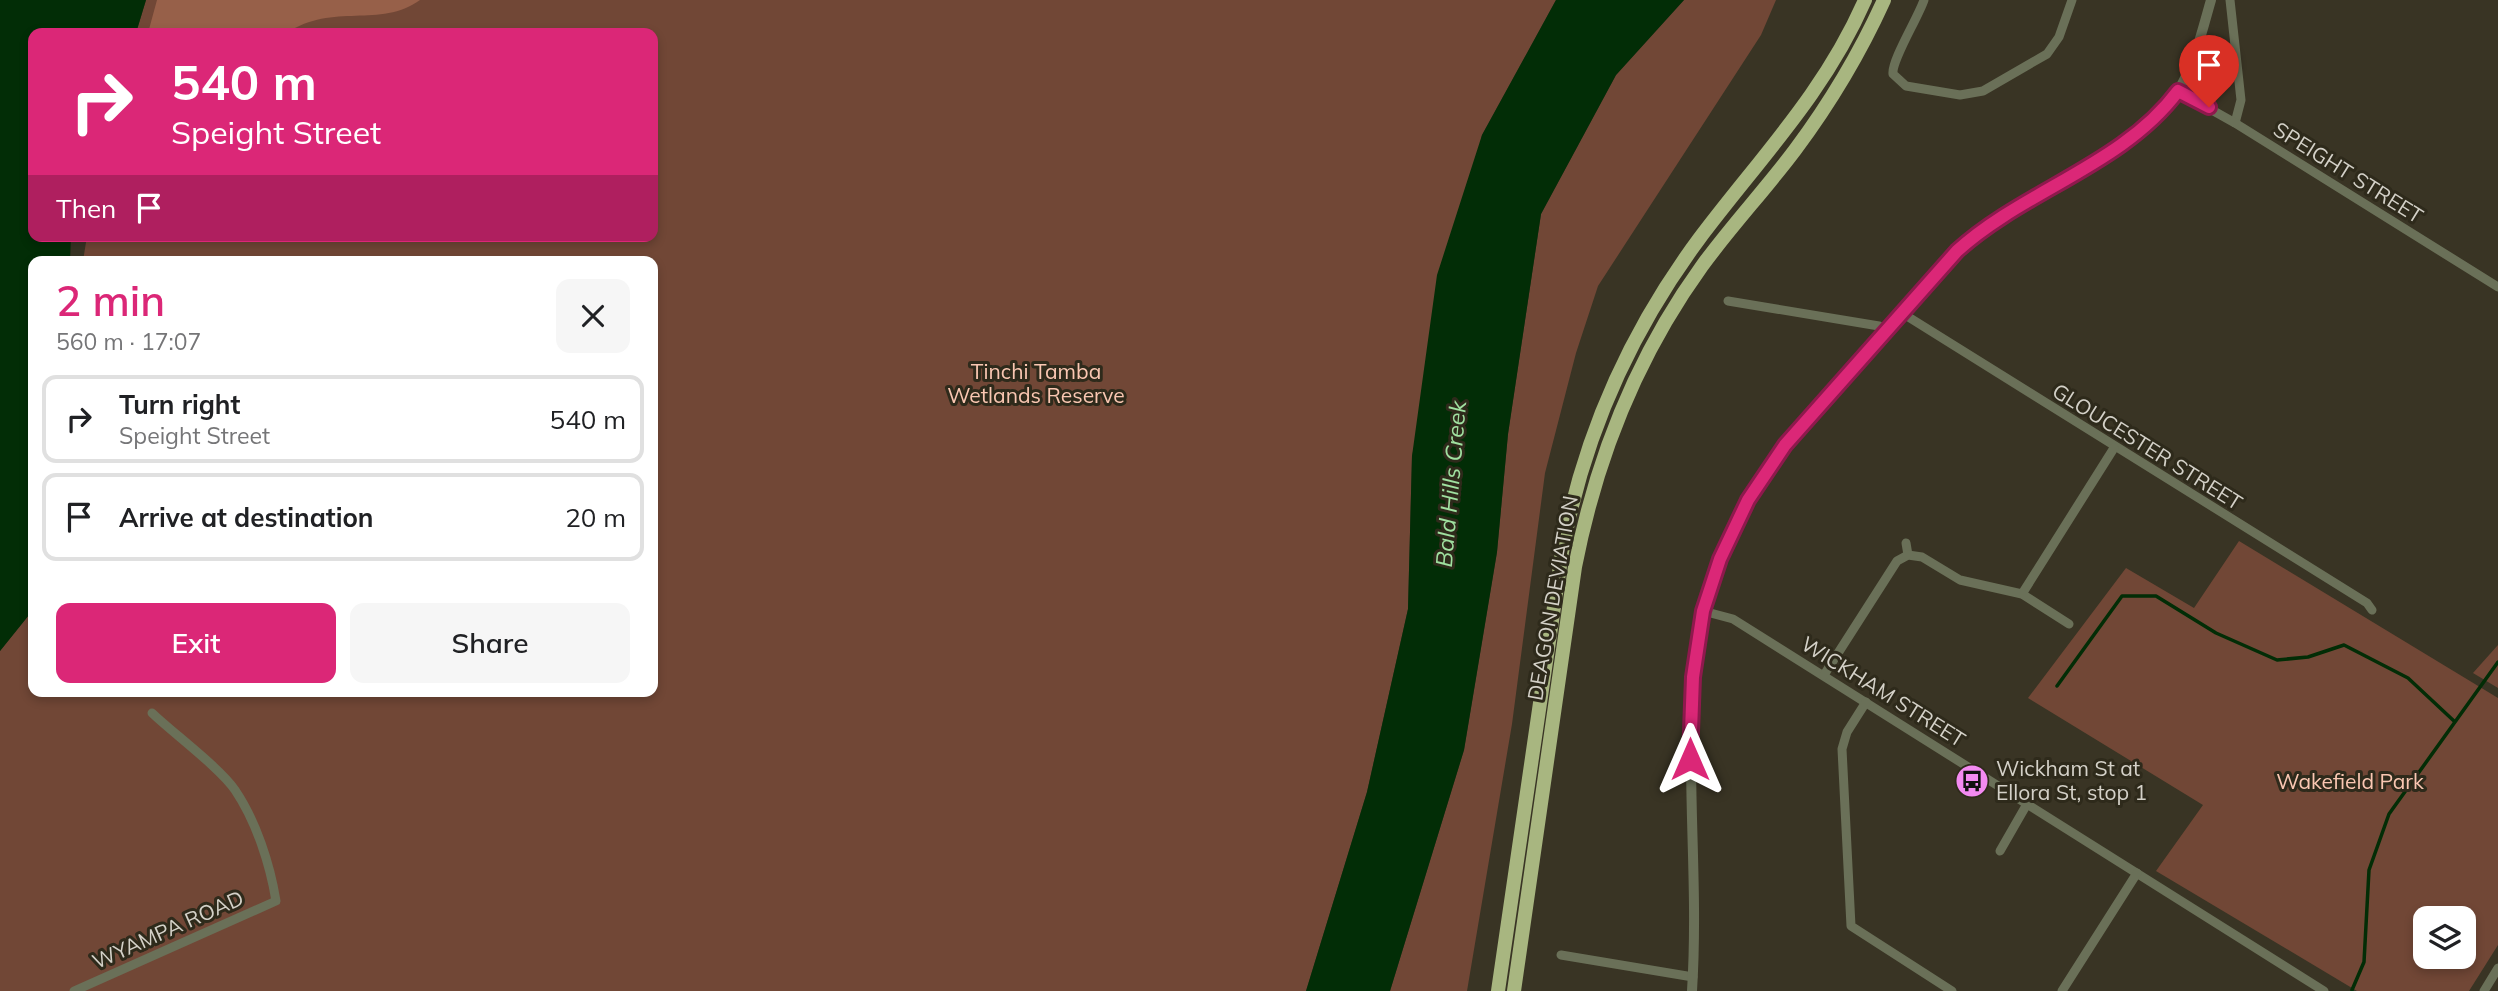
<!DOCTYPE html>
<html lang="en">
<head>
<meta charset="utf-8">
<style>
  :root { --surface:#fff; --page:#f6f6f6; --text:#202124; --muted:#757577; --line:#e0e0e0; --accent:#db2777 }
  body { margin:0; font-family:Mulish,sans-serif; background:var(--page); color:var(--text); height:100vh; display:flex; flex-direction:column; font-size:26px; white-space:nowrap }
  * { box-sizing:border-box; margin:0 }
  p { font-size:23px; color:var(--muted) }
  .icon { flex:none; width:38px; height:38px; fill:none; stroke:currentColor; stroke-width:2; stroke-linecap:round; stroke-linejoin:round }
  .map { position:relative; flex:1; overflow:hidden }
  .details { position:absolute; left:28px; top:256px; width:630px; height:441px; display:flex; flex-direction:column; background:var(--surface); border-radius:14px; box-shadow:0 4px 10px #0003 }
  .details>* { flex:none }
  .hud { position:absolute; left:28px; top:28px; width:630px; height:214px; border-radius:14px; box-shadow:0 4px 10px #0003; background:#db2777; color:#fff; overflow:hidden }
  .controls { position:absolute; left:2413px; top:906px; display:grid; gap:14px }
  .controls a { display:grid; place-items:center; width:63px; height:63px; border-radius:14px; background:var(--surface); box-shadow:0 4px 10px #0003; font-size:35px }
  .pin { position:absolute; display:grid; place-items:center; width:60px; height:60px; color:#fff; margin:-72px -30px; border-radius:50% 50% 50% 0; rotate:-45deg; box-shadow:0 0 7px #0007 }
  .pin .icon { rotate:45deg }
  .me { position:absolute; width:77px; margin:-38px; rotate:0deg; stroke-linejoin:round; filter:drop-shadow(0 0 5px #0008) }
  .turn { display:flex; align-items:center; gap:24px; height:147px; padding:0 28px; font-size:32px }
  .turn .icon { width:91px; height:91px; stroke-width:2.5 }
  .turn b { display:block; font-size:49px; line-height:60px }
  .then { display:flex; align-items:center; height:66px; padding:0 28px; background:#0003; gap:14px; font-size:26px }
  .round { display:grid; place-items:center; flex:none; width:74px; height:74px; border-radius:14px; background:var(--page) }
  .summary { display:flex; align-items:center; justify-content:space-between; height:119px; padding:0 28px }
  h1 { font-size:42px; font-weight:600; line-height:52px; color:var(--accent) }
  .action { display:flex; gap:14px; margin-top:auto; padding:14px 28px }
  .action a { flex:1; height:80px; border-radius:14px; background:var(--accent); color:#fff; font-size:28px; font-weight:600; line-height:80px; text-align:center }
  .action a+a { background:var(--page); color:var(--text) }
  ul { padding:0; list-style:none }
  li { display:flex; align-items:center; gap:21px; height:88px; margin:0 14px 10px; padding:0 14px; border:4px solid var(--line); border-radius:14px }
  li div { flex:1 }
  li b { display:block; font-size:26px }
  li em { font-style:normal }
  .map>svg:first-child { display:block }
  .green { fill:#714736; fill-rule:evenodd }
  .forest { fill:#976049 }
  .water { fill:#022d06 }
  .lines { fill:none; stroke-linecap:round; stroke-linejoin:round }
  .stream { stroke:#022d06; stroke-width:3.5 }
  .minor { stroke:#6a7058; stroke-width:9 }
  .tertiary { stroke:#6a7058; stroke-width:10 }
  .trunk { stroke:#a8b680; stroke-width:14 }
  .route-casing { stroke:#8e194d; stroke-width:18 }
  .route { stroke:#db2777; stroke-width:12 }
  .labels { text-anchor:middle; stroke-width:6; stroke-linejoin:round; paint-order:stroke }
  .street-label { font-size:21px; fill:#d4d1c8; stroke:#2e2a1b }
  .park-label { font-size:21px; fill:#fac7b2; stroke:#2e2a1b }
  .poi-label { font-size:21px; fill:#d4d1c8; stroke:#2e2a1b; text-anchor:start }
  .water-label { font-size:23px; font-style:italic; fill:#a0e1a0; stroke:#2e2a1b }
</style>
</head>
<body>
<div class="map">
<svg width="2498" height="991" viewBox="0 0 2498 991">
  <rect width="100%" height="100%" fill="#393424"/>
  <!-- green -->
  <g class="green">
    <polygon points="146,0 1556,0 1482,135 1412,456 1408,609 1367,792 1306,991 0,991 0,651 33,610 33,691 653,691 653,261 83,261 87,236 653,236 653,33 136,33"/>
    <polygon points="1684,0 1776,0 1761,35 1598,286 1576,353 1545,473 1512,724 1467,991 1390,991 1464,750 1497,552 1508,434 1541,214 1616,75"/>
    <path d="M 2239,541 L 2498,698 L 2498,945 L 2469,991 L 2357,991 L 2156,871 L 2203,805 L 2028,698 L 2126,568 L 2194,608 ZM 2426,919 L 2464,919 L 2464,957 L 2426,957 Z"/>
    <polygon points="2498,645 2498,688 2473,673"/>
  </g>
  <!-- forest -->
  <path class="forest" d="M 157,0 L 420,0 C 380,29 333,2 287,33 L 148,33 Z"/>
  <!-- water -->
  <g class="water">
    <polygon points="0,0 146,0 136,33 33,33 33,236 71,236 70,261 33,261 33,610 0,651"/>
    <polygon points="1556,0 1684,0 1616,75 1541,214 1508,434 1497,552 1464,750 1390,991 1306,991 1367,792 1408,609 1412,456 1437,275 1482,135"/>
  </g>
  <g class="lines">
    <!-- stream -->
    <g class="stream">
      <polyline points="2057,686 2122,596 2156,596 2216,633 2277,660 2308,657 2344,645 2408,678 2454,721"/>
      <polyline points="2352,990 2364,962 2369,870 2389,814 2498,662"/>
    </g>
    <!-- minor -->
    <g class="minor">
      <path d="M 1924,0 C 1918,18 1891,61 1893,74 L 1906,86 L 1960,95 L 1983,91 L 2047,54 L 2059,37 L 2072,0"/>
      <polyline points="2230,0 2241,100 2235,123"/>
      <polyline points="2178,91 2235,123 2498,287"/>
      <polyline points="1728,301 1879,326 1885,331"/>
      <polyline points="1902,313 2367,603 2372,610"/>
      <polyline points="1906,543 1908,555"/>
      <polyline points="2022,594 2114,448"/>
      <polyline points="1703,611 1733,619 2324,991"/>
      <polyline points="1824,675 1897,561 1908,555 1922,557 1960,580 2022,594 2069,624"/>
      <polyline points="1866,702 1847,732 1842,749 1851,926 1952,991"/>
      <polyline points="2000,851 2027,804"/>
      <polyline points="1561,955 1693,977"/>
      <path d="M 74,991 L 276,901 C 270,864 256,821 235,790 C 220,768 173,733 152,713"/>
      <polyline points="2062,991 2137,873"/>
      <polyline points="2484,991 2498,968"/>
    </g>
    <!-- tertiary -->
    <path class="tertiary" d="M 1692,991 C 1705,784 1646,610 1795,432 L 1957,251 C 1997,215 2046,190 2092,162 C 2123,143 2158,124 2178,91 C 2195,63 2202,31 2211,0"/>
    <!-- trunk -->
    <g class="trunk">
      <path d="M 1498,991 L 1562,552 C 1583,438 1630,332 1699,239 C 1759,159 1824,94 1865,0"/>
      <path d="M 1514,991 L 1575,567 C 1596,459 1637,356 1702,266 C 1731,226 1765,190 1795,150 C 1830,103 1860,53 1884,0"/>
    </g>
  </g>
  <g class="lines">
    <defs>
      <path id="route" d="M 1690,759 L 1693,677 L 1703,611 L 1720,559 L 1748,500 L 1785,445 L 1957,251 C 2024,190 2123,165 2178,91 L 2209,107"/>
    </defs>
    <!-- route casing -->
    <use href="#route" class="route-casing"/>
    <!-- route -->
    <use href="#route" class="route"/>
  </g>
  <!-- icons -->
  <defs>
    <symbol id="bus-disc" viewBox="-11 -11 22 22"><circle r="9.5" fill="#f38af1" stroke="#2e2a1b"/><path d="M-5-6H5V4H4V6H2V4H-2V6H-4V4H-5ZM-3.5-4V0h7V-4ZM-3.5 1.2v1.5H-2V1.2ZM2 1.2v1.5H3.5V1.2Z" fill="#111"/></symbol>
  </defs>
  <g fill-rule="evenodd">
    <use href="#bus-disc" x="1953" y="762" width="38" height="38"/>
  </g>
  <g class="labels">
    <!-- street labels -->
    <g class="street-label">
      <text transform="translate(2348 173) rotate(32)" y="7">SPEIGHT STREET</text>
      <text transform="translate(2147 447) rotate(32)" y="7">GLOUCESTER STREET</text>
      <text transform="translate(1553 598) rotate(-80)" y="7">DEAGON DEVIATION</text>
      <text transform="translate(1883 692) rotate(32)" y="7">WICKHAM STREET</text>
      <text transform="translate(168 930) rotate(-24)" y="7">WYAMPA ROAD</text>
    </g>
    <!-- park labels -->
    <g class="park-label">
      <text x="1036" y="379">Tinchi Tamba<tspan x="1036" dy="24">Wetlands Reserve</tspan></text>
      <text x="2350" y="789">Wakefield Park</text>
    </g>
    <!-- poi labels -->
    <g class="poi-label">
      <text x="1996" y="776">Wickham St at<tspan x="1996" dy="24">Ellora St, stop 1</tspan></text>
    </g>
    <!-- water labels -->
    <g class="water-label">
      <text transform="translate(1451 484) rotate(-85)" y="8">Bald Hills Creek</text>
    </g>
  </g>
</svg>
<div class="controls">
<a><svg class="icon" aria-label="layers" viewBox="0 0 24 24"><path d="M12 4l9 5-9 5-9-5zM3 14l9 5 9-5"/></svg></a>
</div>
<div class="pin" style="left:2209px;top:107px;background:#d93025"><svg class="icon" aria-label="arrive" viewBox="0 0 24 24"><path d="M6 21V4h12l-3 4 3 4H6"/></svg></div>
<svg class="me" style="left:1690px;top:759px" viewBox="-20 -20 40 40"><path d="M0-17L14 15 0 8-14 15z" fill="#db2777" stroke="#fff" stroke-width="4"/></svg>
<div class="hud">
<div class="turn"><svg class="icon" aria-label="right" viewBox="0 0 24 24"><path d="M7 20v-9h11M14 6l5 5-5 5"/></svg><div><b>540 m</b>Speight Street</div></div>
<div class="then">Then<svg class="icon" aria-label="arrive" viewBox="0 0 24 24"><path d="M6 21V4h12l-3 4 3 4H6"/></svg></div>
</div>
<section class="details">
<div class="summary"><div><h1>2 min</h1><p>560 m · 17:07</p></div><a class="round"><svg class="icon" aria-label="close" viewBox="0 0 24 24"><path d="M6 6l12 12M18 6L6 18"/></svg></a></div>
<ul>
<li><svg class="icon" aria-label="right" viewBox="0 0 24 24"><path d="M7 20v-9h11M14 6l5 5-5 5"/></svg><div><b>Turn right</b><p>Speight Street</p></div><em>540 m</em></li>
<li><svg class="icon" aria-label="arrive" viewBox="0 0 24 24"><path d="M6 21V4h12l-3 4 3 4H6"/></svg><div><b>Arrive at destination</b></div><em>20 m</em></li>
</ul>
<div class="action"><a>Exit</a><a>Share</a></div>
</section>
</div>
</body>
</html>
